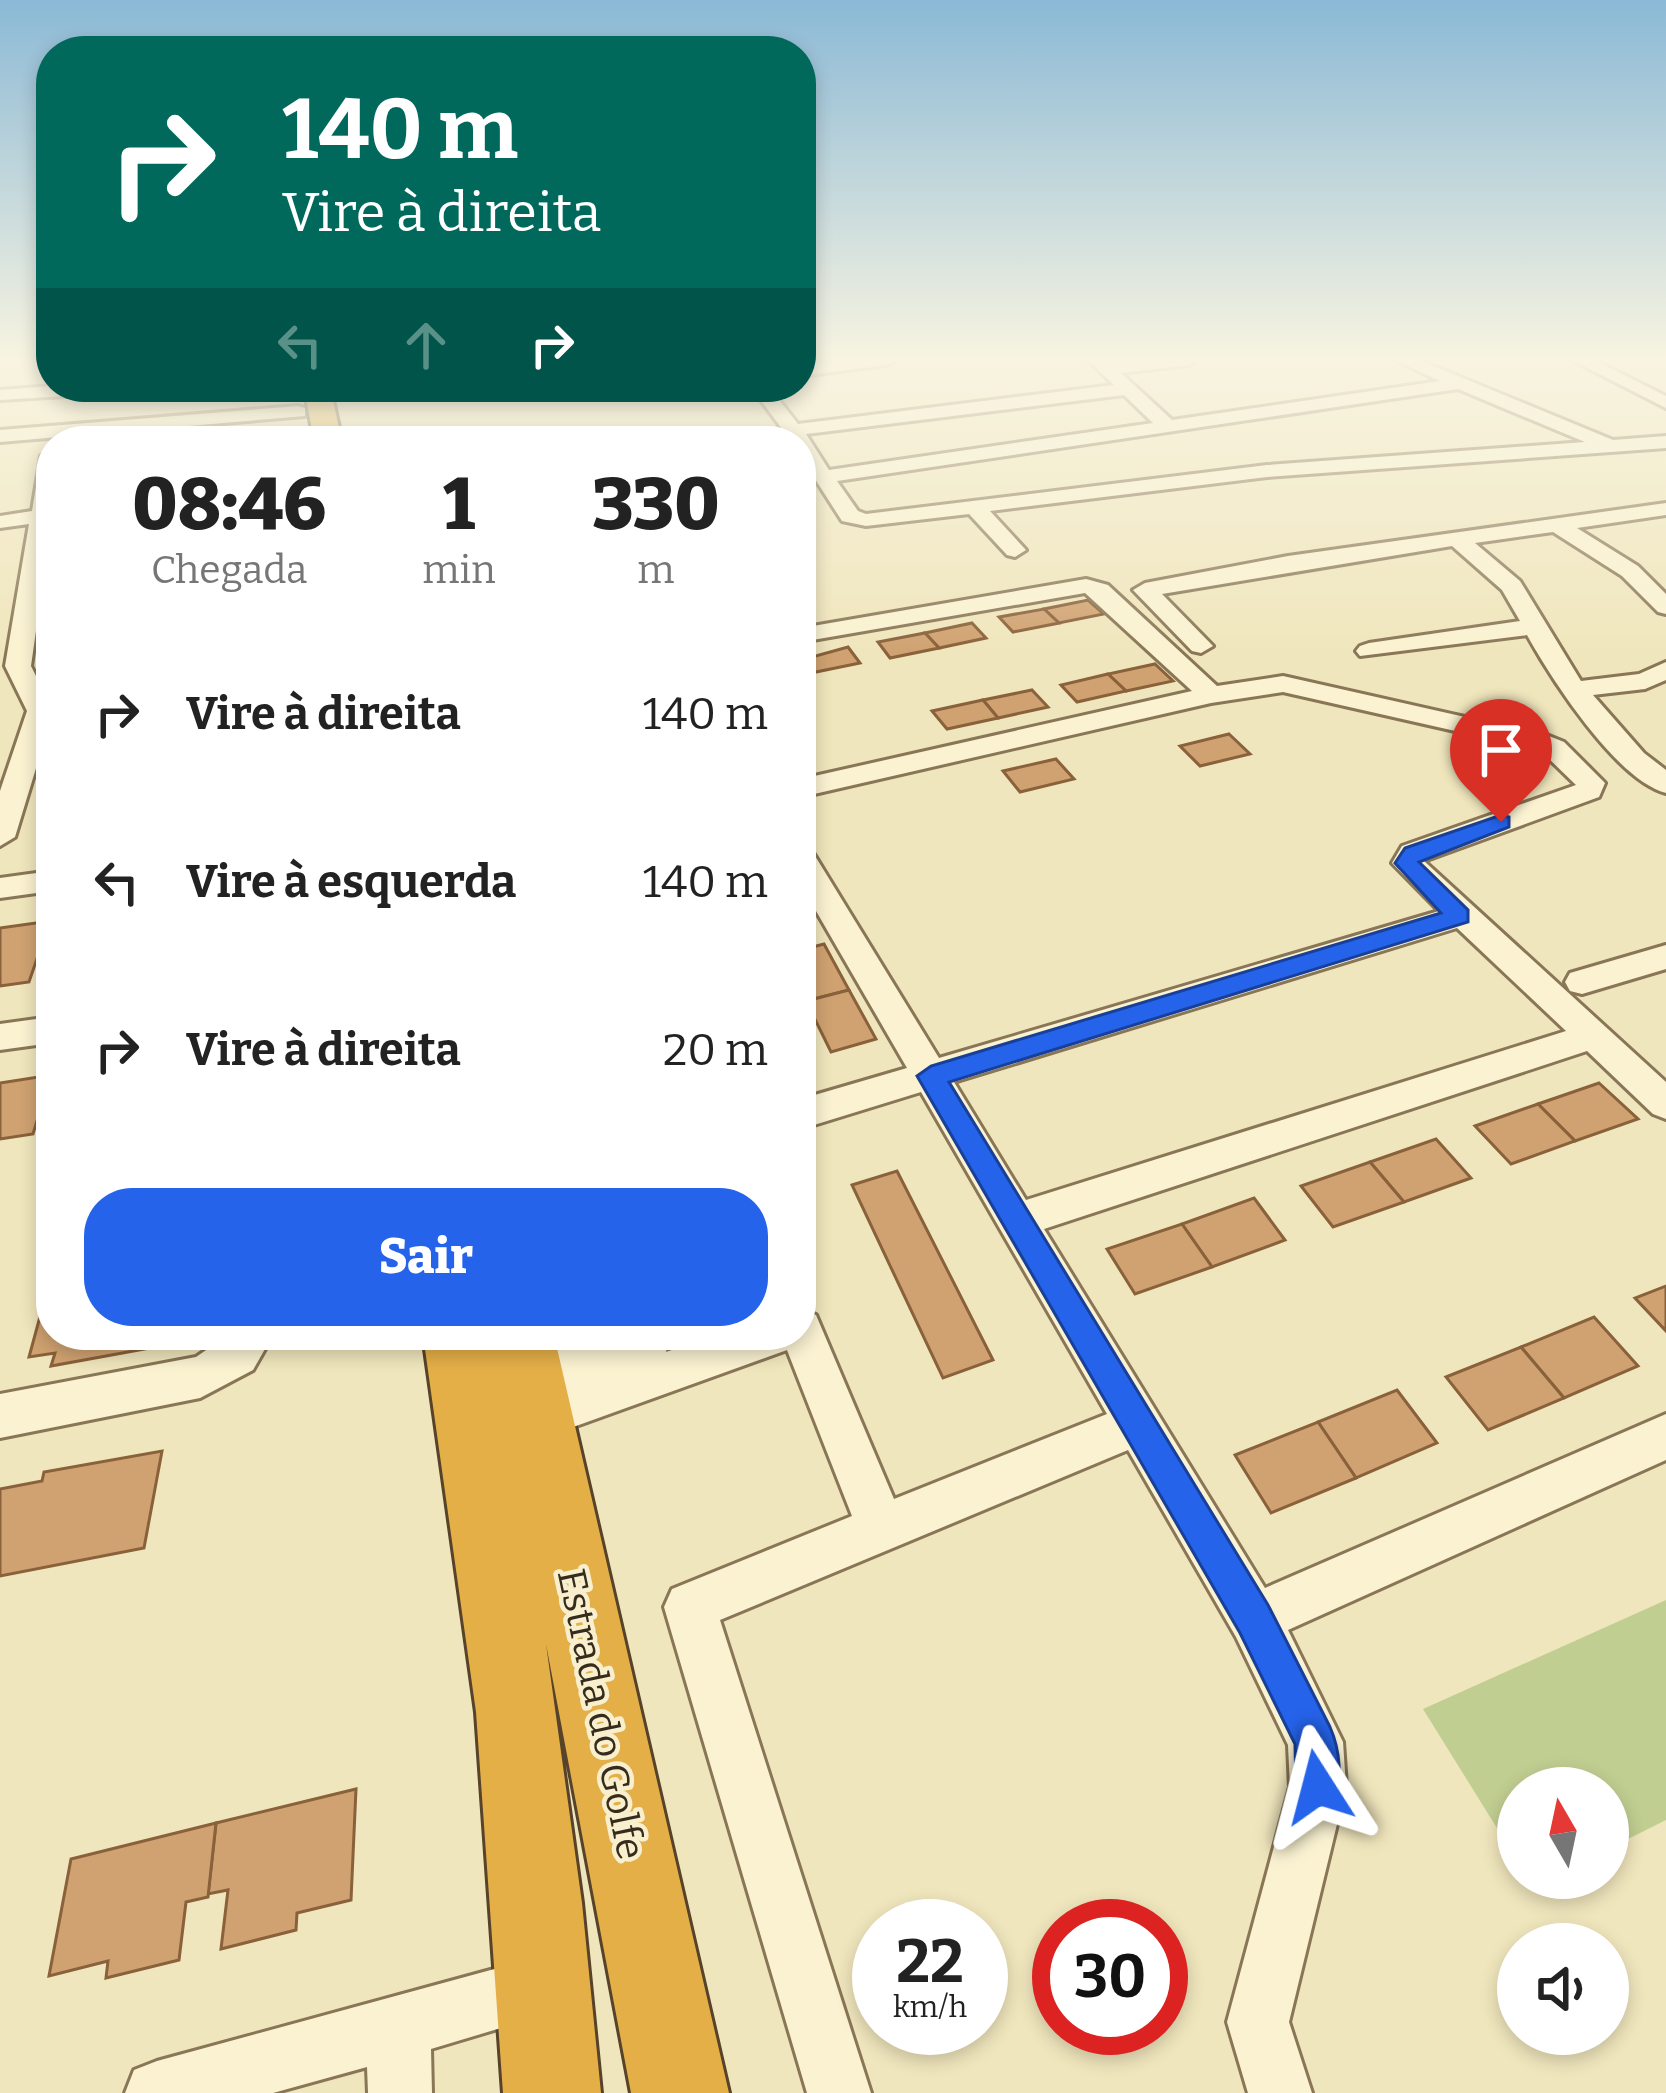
<!DOCTYPE html>
<html lang="pt">
<head>
<meta charset="utf-8">
<style>
  :root { --surface:#fff; --page:#f6f6f6; --text:#222; --muted:#767676; --accent:#2563eb }
  body { margin:0; font-family:Bitter,serif; background:var(--page); color:var(--text); height:100vh; display:flex; flex-direction:column; font-size:45px; white-space:nowrap }
  * { box-sizing:border-box; margin:0 }
  p { font-size:39px; color:var(--muted) }
  .icon { flex:none; width:66px; height:66px; fill:none; stroke:currentColor; stroke-width:2; stroke-linecap:round; stroke-linejoin:round }
  .map { position:relative; flex:1; overflow:hidden }
  .side { position:absolute; left:36px; top:426px; width:780px; height:924px; display:flex; flex-direction:column; background:var(--surface); border-radius:48px; box-shadow:0 6px 18px #0003 }
  .side>* { flex:none }
  .guide { position:absolute; left:36px; top:36px; width:780px; height:366px; border-radius:48px; box-shadow:0 6px 18px #0003; background:#00695c; color:#fff; overflow:hidden }
  .needle { width:78px; rotate:351deg }
  .tools { position:absolute; left:1497px; top:1767px; display:grid; gap:24px }
  .tools a { display:grid; place-items:center; width:132px; height:132px; border-radius:50%; background:var(--surface); box-shadow:0 6px 18px #0003; font-size:60px }
  .speed { position:absolute; left:852px; top:1899px; display:flex; gap:24px; font-size:60px; font-weight:700; text-align:center }
  .speed>* { display:grid; place-content:center; width:156px; height:156px; border-radius:50%; background:var(--surface); box-shadow:0 6px 18px #0003; line-height:1 }
  .speed small { font-size:30px; font-weight:400 }
  .speed .limit { border:18px solid #d22; background:#fff; color:#111 }
  .pin { position:absolute; display:grid; place-items:center; width:102px; height:102px; color:#fff; margin:-123px -51px; border-radius:50% 50% 50% 0; rotate:-45deg; box-shadow:0 0 12px #0007 }
  .pin .icon { rotate:45deg }
  .me { position:absolute; width:132px; margin:-66px; rotate:351deg; stroke-linejoin:round; filter:drop-shadow(0 0 9px #0008) }
  .turn { display:flex; align-items:center; gap:42px; height:252px; padding:0 48px; font-size:54px }
  .turn .icon { width:156px; height:156px; stroke-width:2.5 }
  .turn b { display:block; font-size:84px; line-height:102px }
  .lanes { display:flex; align-items:center; height:114px; padding:0 48px; background:#0003; justify-content:center; gap:60px; direction:ltr }
  .lanes .off { opacity:.35 }
  .eta { display:flex; justify-content:space-evenly; align-items:center; height:204px; text-align:center }
  .eta b { font-size:72px; font-weight:800; line-height:84px }
  .button { display:flex; gap:24px; margin-top:auto; padding:24px 48px }
  .button a { flex:1; height:138px; border-radius:48px; background:var(--accent); color:#fff; font-size:48px; font-weight:800; line-height:138px; text-align:center }
  ul { padding:0; list-style:none }
  li { display:flex; align-items:center; gap:36px; height:168px; padding:0 48px }
  li div { flex:1 }
  li b { display:block; font-size:45px }
  li em { font-style:normal }
  .map>svg:first-child { display:block }
  .green { fill:#c1ce91 }
  .building { fill:#d0a271; stroke:#89613a; stroke-width:3 }
  .lines { fill:none; stroke-linecap:round; stroke-linejoin:round }
  .minor-casing { stroke:#897656; stroke-width:6 }
  .highway-casing { stroke:#56432a; stroke-width:6 }
  .minor { fill:#faf2d1; fill-rule:evenodd }
  .highway { fill:#e5af48; fill-rule:evenodd }
  .route { fill:#2563eb; stroke:#184099; stroke-width:3 }
  .labels { text-anchor:middle; stroke-width:9; stroke-linejoin:round; paint-order:stroke }
  .near-street-label { font-size:39px; fill:#372b1b; stroke:#f7efcd }
</style>
</head>
<body>
<div class="map">
<svg width="1666" height="2093" viewBox="0 0 1666 2093">
  <rect width="100%" height="100%" fill="#f0e6bd"/>
  <!-- green -->
  <polygon class="green" points="1666,1600 1666,1820 1608,1849 1608,1788 1518,1788 1518,1862 1423,1709"/>
  <!-- building -->
  <g class="building">
    <polygon points="1088,600 1104,614 1059,623 1044,609"/>
    <polygon points="1044,609 1059,623 1013,632 999,617"/>
    <polygon points="972,623 986,638 939,648 925,633"/>
    <polygon points="925,633 939,648 890,658 878,642"/>
    <polygon points="848,647 860,663 811,673 801,660"/>
    <polygon points="1155,664 1173,681 1126,691 1108,674"/>
    <polygon points="1108,674 1126,691 1077,702 1061,685"/>
    <polygon points="1032,690 1048,707 998,718 983,700"/>
    <polygon points="983,700 998,718 947,729 932,711"/>
    <polygon points="1229,734 1250,754 1200,766 1180,746"/>
    <polygon points="1056,759 1074,779 1020,792 1003,771"/>
    <polygon points="50,921 29,982 0,986 0,928"/>
    <polygon points="824,944 849,990 806,1001 801,991 801,950"/>
    <polygon points="849,990 876,1039 831,1052 806,1001"/>
    <polygon points="51,1075 33,1134 0,1139 0,1083"/>
    <polygon points="1599,1083 1638,1119 1575,1141 1538,1104"/>
    <polygon points="1538,1104 1575,1141 1511,1164 1475,1126"/>
    <polygon points="1436,1139 1471,1178 1404,1202 1370,1162"/>
    <polygon points="1370,1162 1404,1202 1333,1227 1301,1186"/>
    <polygon points="897,1171 993,1360 943,1378 852,1185"/>
    <polygon points="1254,1198 1285,1240 1212,1267 1182,1224"/>
    <polygon points="1182,1224 1212,1267 1135,1294 1107,1249"/>
    <polygon points="1666,1286 1666,1331 1635,1298"/>
    <polygon points="51,1290 51,1335 173,1335 172,1344 51,1366 55,1353 29,1357 47,1291"/>
    <polygon points="1594,1317 1638,1366 1564,1398 1521,1347"/>
    <polygon points="1521,1347 1564,1398 1488,1430 1446,1377"/>
    <polygon points="1397,1390 1437,1443 1356,1478 1318,1422"/>
    <polygon points="1318,1422 1356,1478 1271,1513 1235,1455"/>
    <polygon points="162,1451 144,1548 0,1576 0,1489 42,1481 44,1472"/>
    <polygon points="356,1789 351,1900 297,1913 296,1930 221,1949 228,1890 208,1894 216,1823"/>
    <polygon points="216,1823 208,1897 186,1902 179,1960 106,1978 108,1961 49,1976 71,1859"/>
  </g>
  <g class="lines">
    <defs>
      <g id="minor">
        <polygon points="847,360 896,360 887,365 801,376 801,366"/>
        <path d="M 1088,360 L 1198,360 L 1189,365 L 1121,373 L 1172,420 L 1440,381 L 1395,360 L 1419,360 L 1613,440 L 1666,436 L 1666,448 L 1267,477 L 990,511 L 1026,550 L 1015,557 L 1007,555 L 969,514 L 866,526 L 842,521 L 801,457 L 801,441 L 791,441 L 751,387 L 769,387 L 798,424 L 1114,385 ZM 1458,389 L 1585,442 L 1267,465 L 866,514 L 858,511 L 837,481 ZM 1124,395 L 1153,423 L 829,470 L 806,434 Z"/>
        <polygon points="1572,360 1594,360 1666,396 1666,408"/>
        <polygon points="51,386 51,387 138,387 129,392 0,400 0,390"/>
        <polygon points="298,406 305,408 305,416 0,442 0,430"/>
        <polygon points="51,450 51,525 31,666 51,706 51,719 15,837 0,846 0,791 27,711 5,666 29,524 0,528 0,516 32,511 41,456"/>
        <path d="M 1666,503 L 1666,515 L 1577,528 L 1638,566 L 1666,594 L 1666,614 L 1658,612 L 1622,576 L 1553,532 L 1475,543 L 1520,581 L 1581,681 L 1639,674 L 1666,662 L 1666,680 L 1645,689 L 1593,695 L 1644,753 L 1666,770 L 1666,793 C 1616,780 1551,678 1527,635 L 1360,656 L 1356,651 L 1360,646 L 1369,643 L 1520,621 L 1502,590 L 1452,546 L 1162,594 L 1213,646 L 1201,653 L 1192,651 L 1133,590 L 1145,583 L 1288,556 Z"/>
        <path d="M 1086,579 L 1108,585 L 1217,686 L 1283,676 L 1549,736 L 1564,742 L 1605,783 L 1599,797 L 1424,861 L 1666,1082 L 1666,1119 L 1653,1114 L 1587,1051 L 1044,1229 L 1265,1588 L 1666,1414 L 1666,1460 L 1288,1630 L 1343,1742 L 1346,1787 L 1289,2022 L 1312,2093 L 1248,2093 L 1227,2022 L 1290,1787 L 1288,1745 L 1236,1637 L 1128,1450 L 720,1620 L 871,2093 L 807,2093 L 664,1607 L 672,1589 L 852,1516 L 787,1350 L 540,1439 L 524,1433 L 517,1417 L 529,1399 L 515,1394 L 508,1379 L 515,1364 L 599,1335 L 671,1335 L 666,1352 L 714,1335 L 801,1335 L 801,1309 L 816,1315 L 894,1499 L 1107,1414 L 921,1092 L 801,1129 L 801,1099 L 907,1068 L 801,885 L 801,848 L 812,851 L 939,1058 L 1439,911 L 1392,863 L 1402,846 L 1576,785 L 1544,754 L 1530,748 L 1283,692 L 1211,703 L 801,797 L 801,779 L 1192,691 L 1085,593 L 801,642 L 801,628 ZM 1457,928 L 1566,1031 L 1026,1200 L 954,1082 Z"/>
        <polygon points="51,871 51,891 0,898 0,878"/>
        <polygon points="1666,945 1666,969 1582,994 1570,991 1565,982 1570,973"/>
        <polygon points="51,1017 51,1043 0,1050 0,1024"/>
        <polygon points="228,1335 273,1335 253,1370 200,1398 0,1438 0,1394 196,1357"/>
        <polygon points="542,1956 564,1965 573,1987 564,2009 431,2049 432,2093 368,2093 367,2067 273,2093 125,2093 134,2070 157,2061"/>
      </g>
      <g id="highway">
        <polygon points="304,387 330,387 342,441 314,441"/>
        <polygon points="423,1335 554,1335 729,2093 631,2093 546,1644 582,1903 601,2093 503,2093 476,1712"/>
      </g>
    </defs>
    <!-- minor casing -->
    <use href="#minor" class="minor-casing"/>
    <!-- highway casing -->
    <use href="#highway" class="highway-casing"/>
    <!-- minor -->
    <use href="#minor" class="minor"/>
    <!-- highway -->
    <use href="#highway" class="highway"/>
  </g>
  <!-- sky -->
  <linearGradient id="sky" x2="0" y2="1"><stop stop-color="#8bb9d6"/><stop offset="0.55" stop-color="#f8f4e1"/><stop offset="1" stop-color="#f8f4e1" stop-opacity="0"/></linearGradient>
  <rect width="1666" height="653" fill="url(#sky)"/>
  <!-- route -->
  <path class="route" d="M 1501,815 L 1509,817 L 1509,827 L 1419,862 L 1468,910 L 1468,922 L 949,1082 L 1268,1605 L 1330,1727 C 1340,1750 1343,1779 1333,1802 L 1318,1809 L 1303,1802 L 1296,1787 L 1295,1744 L 1240,1633 L 917,1076 L 931,1066 L 1441,913 L 1395,863 L 1405,848 Z"/>
  <g class="labels">
    <!-- near-street labels -->
    <g class="near-street-label">
      <text transform="translate(602 1714) rotate(78)" y="14">Estrada do Golfe</text>
    </g>
  </g>
</svg>
<div class="tools">
<a><svg class="needle" viewBox="-14 -14 28 28"><path d="M0-13l5 13h-10z" fill="#e53935"/><path d="M0 13l5-13h-10z" fill="#767676"/></svg></a>
<a><svg class="icon" aria-label="sound" viewBox="0 0 24 24"><path d="M4 9h4l5-4v14l-5-4H4zM17 9q2 3 0 6"/></svg></a>
</div>
<div class="speed"><div>22<small>km/h</small></div><div class="limit">30</div></div>
<div class="pin" style="left:1501px;top:822px;background:#d93025"><svg class="icon" aria-label="arrive" viewBox="0 0 24 24"><path d="M6 21V4h12l-3 4 3 4H6"/></svg></div>
<svg class="me" style="left:1318px;top:1787px" viewBox="-20 -20 40 40"><path d="M0-17L14 15 0 8-14 15z" fill="#2563eb" stroke="#fff" stroke-width="4"/></svg>
<div class="guide">
<div class="turn"><svg class="icon" aria-label="right" viewBox="0 0 24 24"><path d="M7 20v-9h11M14 6l5 5-5 5"/></svg><div><b>140 m</b>Vire à direita</div></div>
<div class="lanes"><svg class="icon off" aria-label="left" viewBox="0 0 24 24"><path d="M17 20v-9H6M10 6l-5 5 5 5"/></svg><svg class="icon off" aria-label="ahead" viewBox="0 0 24 24"><path d="M12 20V5M6 11l6-6 6 6"/></svg><svg class="icon" aria-label="right" viewBox="0 0 24 24"><path d="M7 20v-9h11M14 6l5 5-5 5"/></svg></div>
</div>
<section class="side">
<div class="eta">
<div><b>08:46</b><p>Chegada</p></div>
<div><b>1</b><p>min</p></div>
<div><b>330</b><p>m</p></div>
</div>
<ul>
<li><svg class="icon" aria-label="right" viewBox="0 0 24 24"><path d="M7 20v-9h11M14 6l5 5-5 5"/></svg><div><b>Vire à direita</b></div><em>140 m</em></li>
<li><svg class="icon" aria-label="left" viewBox="0 0 24 24"><path d="M17 20v-9H6M10 6l-5 5 5 5"/></svg><div><b>Vire à esquerda</b></div><em>140 m</em></li>
<li><svg class="icon" aria-label="right" viewBox="0 0 24 24"><path d="M7 20v-9h11M14 6l5 5-5 5"/></svg><div><b>Vire à direita</b></div><em>20 m</em></li>
</ul>
<div class="button"><a>Sair</a></div>
</section>
</div>
</body>
</html>
